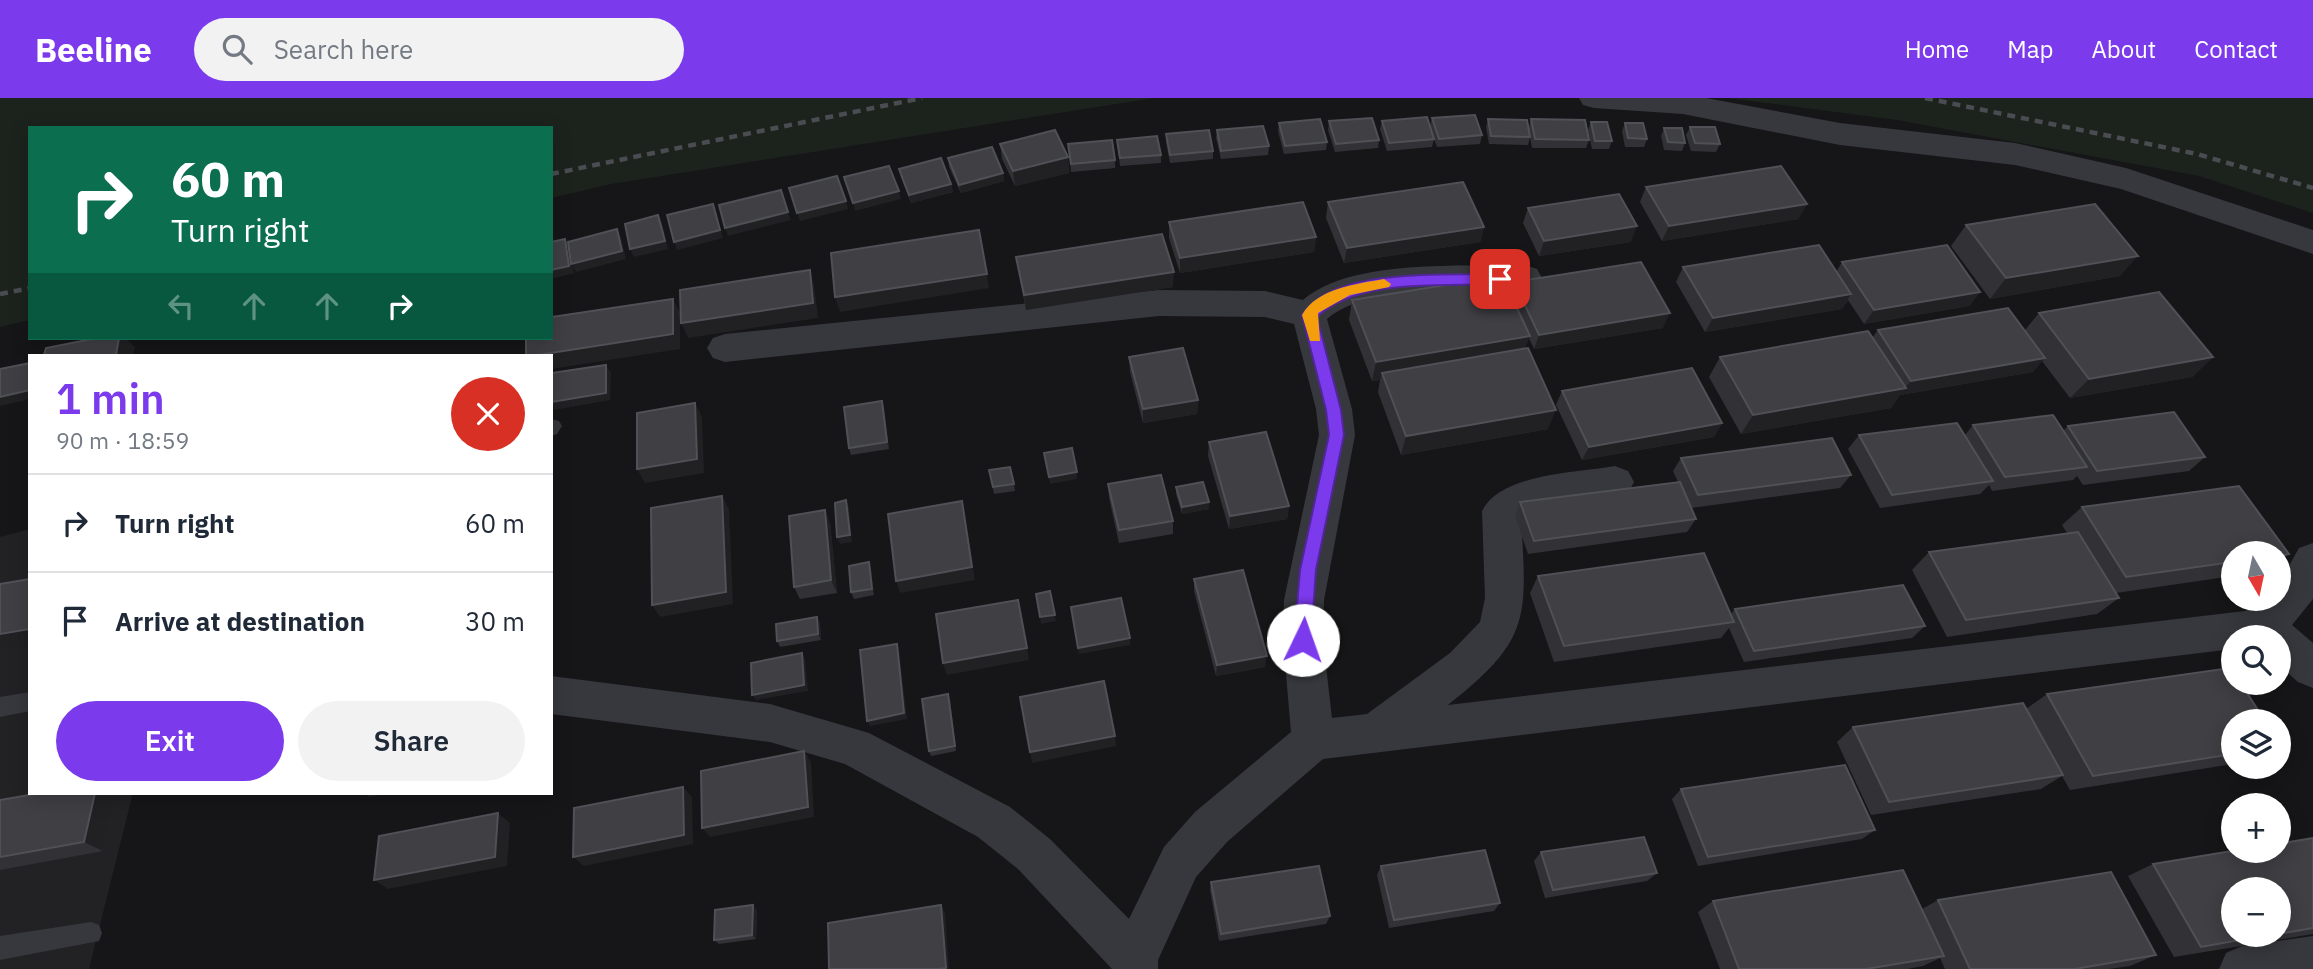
<!DOCTYPE html>
<html lang="en">
<head>
<meta charset="utf-8">
<style>
  :root { --surface:#fff; --page:#f2f2f3; --text:#1f2937; --muted:#747a83; --line:#e0e1e3; --accent:#7c3aed }
  body { margin:0; font-family:"IBM Plex Sans",sans-serif; background:var(--page); color:var(--text); height:100vh; display:flex; flex-direction:column; font-size:26px; white-space:nowrap }
  * { box-sizing:border-box; margin:0 }
  p { font-size:23px; color:var(--muted) }
  .icon { flex:none; width:38px; height:38px; fill:none; stroke:currentColor; stroke-width:2; stroke-linecap:round; stroke-linejoin:round }
  .map { position:relative; flex:1; overflow:hidden }
  .panel { position:absolute; left:28px; top:256px; width:525px; height:441px; display:flex; flex-direction:column; background:var(--surface); border-radius:0px; box-shadow:0 4px 18px #0003 }
  .panel>* { flex:none }
  .banner { position:absolute; left:28px; top:28px; width:525px; height:214px; border-radius:0px; box-shadow:0 4px 18px #0003; background:#0b6e4f; color:#fff; overflow:hidden }
  .needle { width:46px; rotate:171deg }
  .buttons { position:absolute; left:2221px; top:443px; display:grid; gap:14px }
  .buttons a { display:grid; place-items:center; width:70px; height:70px; border-radius:50%; background:var(--surface); box-shadow:0 4px 18px #0003; font-size:35px }
  .pin { position:absolute; display:grid; place-items:center; width:60px; height:60px; color:#fff; margin:-30px; border-radius:14px; box-shadow:0 4px 10px #0006 }
  .me { position:absolute; width:77px; margin:-38px; rotate:3deg; stroke-linejoin:round; filter:drop-shadow(0 0 5px #0008) }
  .turn { display:flex; align-items:center; gap:24px; height:147px; padding:0 28px; font-size:32px }
  .turn .icon { width:91px; height:91px; stroke-width:2.5 }
  .turn b { display:block; font-size:49px; line-height:60px }
  .lanes { display:flex; align-items:center; height:66px; padding:0 28px; background:#0003; justify-content:center; gap:35px; direction:ltr }
  .lanes .off { opacity:.35 }
  .round { display:grid; place-items:center; flex:none; width:74px; height:74px; border-radius:37px; background:var(--page) }
  .summary { display:flex; align-items:center; justify-content:space-between; height:119px; padding:0 28px }
  h1 { font-size:42px; font-weight:600; line-height:52px; color:var(--accent) }
  .button { display:flex; gap:14px; margin-top:auto; padding:14px 28px }
  .button a { flex:1; height:80px; border-radius:42px; background:var(--accent); color:#fff; font-size:28px; font-weight:600; line-height:80px; text-align:center }
  .button a+a { background:var(--page); color:var(--text) }
  ul { padding:0; list-style:none }
  li { display:flex; align-items:center; gap:21px; height:98px; padding:0 28px; border-top:2px solid var(--line) }
  li div { flex:1 }
  li b { display:block; font-size:26px }
  li em { font-style:normal }
  header { display:flex; align-items:center; gap:42px; box-sizing:border-box; height:98px; padding:0 35px; background:var(--accent); color:#fff }
  header strong { font-size:33px }
  nav { display:flex; gap:38px; margin-inline-start:auto; font-size:24px }
  .search { width:490px; height:63px; background:var(--page); display:flex; align-items:center; gap:18px; box-sizing:border-box; padding:0 24px; border-radius:38px; color:var(--muted); font-size:26px }
  .map>svg:first-child { display:block }
  .built { fill:#222225 }
  .green { fill:#1c231d }
  .lines { fill:none; stroke-linecap:round; stroke-linejoin:round }
  .service { fill:#37383d; fill-rule:evenodd }
  .minor { fill:#37383d; fill-rule:evenodd }
  .rail { stroke:#4a4c52; stroke-width:4.5; stroke-dasharray:8 6; stroke-linecap:butt }
  .wall { fill:#323236; fill-rule:evenodd }
  .shaded-wall { fill:#212124 }
  .building { fill:#3f3f44; stroke:#4f5156; stroke-width:2 }
  .route { fill:#7c3aed; stroke:#51269a; stroke-width:2 }
  .slow { fill:#f59e0b }
</style>
</head>
<body>
<header>
<strong>Beeline</strong>
<div class="search"><svg class="icon" aria-label="search" viewBox="0 0 24 24"><circle cx="10" cy="10" r="6"/><path d="M15 15l6 6"/></svg>Search here</div>
<nav><a>Home</a><a>Map</a><a>About</a><a>Contact</a></nav>
</header>
<div class="map">
<svg width="2313" height="871" viewBox="0 0 2313 871">
  <rect width="100%" height="100%" fill="#161618"/>
  <!-- built -->
  <polygon class="built" points="30,431 30,695 133,695 89,871 0,871 0,439"/>
  <!-- green -->
  <g class="green">
    <polygon points="0,0 1154,0 611,86 551,100 551,30 30,30 30,222 0,229"/>
    <polygon points="1727,0 2313,0 2313,115 2199,78 1897,22"/>
  </g>
  <g class="lines">
    <!-- service -->
    <g class="service">
      <polygon points="551,321 559,323 562,328 557,336 551,338"/>
      <polygon points="30,594 30,613 0,619 0,599"/>
      <polygon points="91,824 99,827 102,835 99,843 0,862 0,838"/>
    </g>
    <!-- minor -->
    <g class="minor">
      <polygon points="1579,0 1706,0 1840,25 2015,45 2126,70 2313,132 2313,156 2121,91 2015,67 1840,47 1683,16 1594,10 1583,7"/>
      <path d="M 1525,167 L 1537,171 L 1542,180 L 1537,189 L 1525,193 C 1472,194 1369,184 1327,221 L 1352,311 L 1355,337 L 1324,502 L 1323,542 L 1332,620 L 1367,616 L 1450,555 L 1480,524 L 1485,500 L 1482,413 C 1501,375 1577,375 1615,368 L 1628,373 L 1634,384 L 1628,395 L 1531,413 L 1521,420 C 1527,520 1531,542 1448,607 L 2245,513 L 2266,500 L 2278,500 L 2278,487 L 2299,450 L 2313,445 L 2313,501 L 2292,527 L 2313,545 L 2313,590 L 2298,584 L 2278,566 L 2278,539 L 2233,539 L 2233,551 L 1323,661 L 1227,744 L 1196,779 L 1158,862 L 1158,871 L 1112,871 L 1018,771 L 978,739 L 845,666 L 770,644 L 551,616 L 551,578 L 770,606 L 869,635 L 1010,709 L 1050,741 L 1129,821 L 1164,749 L 1195,714 L 1291,634 L 1283,542 L 1284,502 L 1319,337 L 1316,311 L 1294,226 L 1265,219 L 1159,218 L 725,264 L 713,260 L 707,250 L 713,240 L 725,236 L 1159,192 L 1265,193 L 1303,202 C 1352,160 1463,169 1525,167 Z"/>
      <polygon points="2313,838 2313,871 2219,871 2226,855 2242,848"/>
    </g>
    <!-- rail -->
    <g class="rail">
      <polyline points="1925,0 2197,56 2313,90"/>
      <polyline points="551,76 922,0"/>
      <polyline points="0,196 30,190"/>
    </g>
  </g>
  <!-- wall -->
  <g class="wall">
    <polygon points="1432,20 1482,37 1480,46 1437,49 1434,41 1432,49 1387,53 1380,31 1382,23 1430,28"/>
    <polygon points="1488,21 1529,29 1531,21 1589,42 1586,50 1532,50 1530,39 1528,47 1489,46 1486,29"/>
    <polygon points="1329,23 1379,42 1378,50 1335,54 1328,32"/>
    <polygon points="1591,24 1612,43 1609,51 1592,51 1588,32"/>
    <polygon points="1279,25 1327,44 1326,52 1284,56 1278,33"/>
    <polygon points="1625,25 1647,41 1644,49 1625,49 1622,33"/>
    <polygon points="1690,29 1720,46 1716,54 1691,53 1686,37"/>
    <polygon points="1664,30 1685,45 1682,53 1664,52 1661,38"/>
    <polygon points="1217,32 1269,48 1268,57 1221,61 1216,40"/>
    <polygon points="1166,36 1213,53 1213,61 1170,65 1166,44"/>
    <polygon points="1117,42 1161,57 1161,65 1120,68"/>
    <polygon points="1000,46 1068,59 1069,75 1015,88 1002,61"/>
    <polygon points="1068,46 1115,62 1115,70 1071,74"/>
    <polygon points="948,60 1003,75 1004,83 961,95 949,69"/>
    <polygon points="899,71 951,86 953,94 911,105 901,79"/>
    <polygon points="1646,89 1807,106 1798,121 1662,143 1640,104"/>
    <polygon points="1328,104 1484,129 1480,144 1344,165 1326,120"/>
    <polygon points="1528,110 1631,144 1539,158 1523,125"/>
    <polygon points="1169,124 1316,139 1314,154 1180,175 1169,140"/>
    <polygon points="1966,127 2120,178 1990,201 1951,148"/>
    <polygon points="1016,159 1173,189 1026,212"/>
    <polygon points="1842,164 1980,194 1969,208 1864,226 1848,202 1842,211 1705,234 1676,184 1683,169 1836,174"/>
    <polygon points="1514,184 1663,230 1534,251 1529,240 1525,250 1548,331 1401,357 1378,294 1380,282 1372,283 1349,222 1352,202 1510,196"/>
    <polygon points="2039,215 2213,259 2192,279 2070,300 2042,263 2033,274 1900,297 1891,310 1741,336 1709,279 1720,259 1872,240 1878,232 2025,232"/>
    <polygon points="1129,259 1198,302 1197,316 1143,325 1130,274"/>
    <polygon points="1562,293 1722,325 1714,339 1582,362 1556,307"/>
    <polygon points="882,303 884,310 889,351 851,357 849,350"/>
    <polygon points="1973,327 2063,333 2068,328 2205,359 2189,373 2083,387 2077,378 2073,382 1992,393 1989,387 1980,396 1880,410 1848,351 1859,337 1965,337"/>
    <polygon points="1209,344 1289,408 1287,421 1229,431 1208,358"/>
    <polygon points="1681,360 1851,377 1840,390 1691,410 1696,421 1687,434 1528,456 1515,418 1520,404 1678,384 1673,373"/>
    <polygon points="989,372 1014,386 1015,393 994,396"/>
    <polygon points="1108,386 1173,423 1173,436 1119,445 1109,400"/>
    <polygon points="1176,389 1209,411 1182,416 1176,396"/>
    <polygon points="2082,409 2289,456 2278,463 2278,455 2233,455 2233,478 2116,495 2119,500 2097,516 1947,539 1912,472 1929,454 2067,435 2062,427"/>
    <polygon points="830,425 837,495 800,501 794,489"/>
    <polygon points="869,464 871,471 874,497 854,501 851,494"/>
    <polygon points="1538,478 1731,516 1735,511 1925,528 1912,540 1744,564 1729,530 1721,540 1554,564 1530,495"/>
    <polygon points="1194,481 1265,569 1216,578 1194,493"/>
    <polygon points="817,519 820,526 821,542 780,549 777,543"/>
    <polygon points="2047,596 2233,623 2233,666 2070,692 2062,678 2041,691 1871,717 1837,644 1853,629 2026,611"/>
    <polygon points="950,601 956,653 931,658 929,653"/>
    <polygon points="1681,691 1875,732 1862,741 1698,768 1672,701"/>
    <polygon points="41,695 116,695 103,753 0,772 0,702"/>
    <path d="M 2313,740 L 2313,836 L 2174,859 L 2128,778 L 2153,766 ZM 2278,791 L 2278,836 L 2233,836 Z"/>
    <polygon points="1541,754 1657,775 1647,783 1545,800 1534,763"/>
    <polygon points="1381,768 1500,805 1494,813 1389,830 1377,777"/>
    <polygon points="1211,784 1330,818 1326,826 1219,843 1210,792"/>
    <polygon points="1938,802 2156,857 2130,868 2109,871 1945,871 1940,860 1923,868 1907,871 1720,871 1698,814 1713,803 1922,811"/>
    <polygon points="757,812 756,841 719,846 714,842"/>
  </g>
  <!-- shaded-wall -->
  <g class="shaded-wall">
    <polygon points="1068,59 1069,75 1015,88 1013,73"/>
    <polygon points="1003,75 1004,83 961,95 959,87"/>
    <polygon points="951,86 953,94 911,105 909,97"/>
    <polygon points="899,93 901,101 855,113 853,105"/>
    <polygon points="846,103 848,111 800,123 797,115"/>
    <polygon points="713,106 723,140 677,152 674,144"/>
    <polygon points="1807,106 1798,121 1662,143 1669,128"/>
    <polygon points="788,114 791,122 728,138 725,130"/>
    <polygon points="658,117 662,125 668,151 634,159 630,151"/>
    <polygon points="1637,128 1631,144 1539,158 1544,143"/>
    <polygon points="1484,129 1480,144 1344,165 1347,150"/>
    <polygon points="617,131 621,139 626,161 576,174 572,167 574,175 551,181 551,172 565,141 569,148"/>
    <polygon points="1316,139 1314,154 1180,175 1180,160"/>
    <polygon points="2138,158 2120,178 1990,201 2006,180"/>
    <polygon points="810,172 814,187 818,220 688,240 681,225"/>
    <polygon points="1174,174 1173,189 1026,212 1024,197"/>
    <polygon points="987,176 989,190 840,214 835,199"/>
    <polygon points="1980,194 1969,208 1864,226 1874,212"/>
    <polygon points="1851,196 1842,211 1705,234 1713,220"/>
    <polygon points="673,201 680,215 680,251 551,271 551,257 538,257"/>
    <polygon points="1670,215 1663,230 1534,251 1539,237"/>
    <polygon points="1530,238 1522,258 1382,275 1380,282 1372,283 1376,264"/>
    <polygon points="119,240 125,240 135,249 133,257 116,257"/>
    <polygon points="2213,259 2192,279 2070,300 2089,281"/>
    <polygon points="2045,260 2033,274 1900,297 1891,310 1741,336 1753,317 1905,290 1911,283"/>
    <polygon points="606,267 611,275 610,302 554,312 551,308 551,304"/>
    <polygon points="30,292 30,301 0,308 0,299"/>
    <polygon points="1198,302 1197,316 1143,325 1143,311"/>
    <polygon points="882,303 884,310 889,351 887,344"/>
    <polygon points="695,305 702,319 704,375 645,385 637,371"/>
    <polygon points="1556,312 1548,331 1401,357 1406,338"/>
    <polygon points="1722,325 1714,339 1582,362 1589,349"/>
    <polygon points="1077,374 1077,381 1050,386 1049,379"/>
    <polygon points="722,398 729,411 733,506 660,519 652,507"/>
    <polygon points="846,402 849,409 852,444 840,446 837,439"/>
    <polygon points="962,403 975,482 900,495 896,483"/>
    <polygon points="1209,404 1209,411 1182,416 1182,409"/>
    <polygon points="1289,408 1287,421 1229,431 1230,418"/>
    <polygon points="825,412 830,425 837,495 831,482"/>
    <polygon points="869,464 871,471 874,497 872,491"/>
    <polygon points="1055,517 1056,523 1041,526 1040,519"/>
    <polygon points="817,519 820,526 821,542 818,536"/>
    <polygon points="30,531 30,546 0,551 0,536"/>
    <polygon points="1130,540 1130,547 1079,556 1078,550"/>
    <polygon points="897,546 899,552 907,621 870,628 867,623"/>
    <polygon points="1027,550 1029,562 947,577 943,565"/>
    <polygon points="802,555 805,561 808,593 756,602 752,597"/>
    <polygon points="1267,558 1265,569 1216,578 1217,567"/>
    <polygon points="948,596 950,601 956,653 955,648"/>
    <polygon points="1115,638 1116,648 1032,665 1030,654"/>
    <polygon points="804,653 811,664 814,719 710,739 702,730"/>
    <polygon points="683,689 692,699 693,746 584,768 573,759"/>
    <polygon points="95,695 116,695 103,753 84,744"/>
    <polygon points="363,695 391,695 369,699"/>
    <polygon points="498,715 510,725 507,768 388,791 374,782"/>
    <polygon points="753,807 757,812 756,841 752,837"/>
    <polygon points="941,807 945,815 949,871 946,870"/>
  </g>
  <!-- building -->
  <g class="building">
    <polygon points="1475,17 1482,37 1439,41 1432,20"/>
    <polygon points="1427,19 1434,41 1389,45 1382,23"/>
    <polygon points="1372,20 1379,42 1336,46 1329,23"/>
    <polygon points="1320,21 1327,44 1285,48 1279,25"/>
    <polygon points="1488,21 1527,22 1530,39 1491,38"/>
    <polygon points="1531,21 1585,22 1589,42 1535,41"/>
    <polygon points="1591,24 1607,24 1612,43 1595,43"/>
    <polygon points="1625,25 1643,25 1647,41 1628,40"/>
    <polygon points="1263,28 1269,48 1221,53 1217,32"/>
    <polygon points="1690,29 1715,29 1720,46 1695,45"/>
    <polygon points="1664,30 1682,30 1685,45 1668,44"/>
    <polygon points="1055,32 1068,59 1013,73 1000,46"/>
    <polygon points="1209,32 1213,53 1170,57 1166,36"/>
    <polygon points="1157,38 1161,57 1120,60 1117,42"/>
    <polygon points="1112,42 1115,62 1071,66 1068,46"/>
    <polygon points="992,49 1003,75 959,87 948,60"/>
    <polygon points="941,60 951,86 909,97 899,71"/>
    <polygon points="889,68 899,93 853,105 844,79"/>
    <polygon points="1781,68 1807,106 1669,128 1646,89"/>
    <polygon points="837,78 846,103 797,115 789,90"/>
    <polygon points="1463,84 1484,129 1347,150 1328,104"/>
    <polygon points="781,92 788,114 725,130 719,107"/>
    <polygon points="1619,96 1637,128 1544,143 1528,110"/>
    <polygon points="1303,104 1316,139 1180,160 1169,124"/>
    <polygon points="713,106 720,132 674,144 667,117"/>
    <polygon points="2095,106 2138,158 2006,180 1966,127"/>
    <polygon points="658,117 665,143 630,151 625,126"/>
    <polygon points="617,131 622,153 571,166 568,144"/>
    <polygon points="979,132 987,176 835,199 831,155"/>
    <polygon points="1162,136 1174,174 1024,197 1016,159"/>
    <polygon points="565,141 569,168 551,172 551,144"/>
    <polygon points="1819,147 1851,196 1713,220 1683,169"/>
    <polygon points="1947,147 1980,194 1874,212 1842,164"/>
    <polygon points="1641,164 1670,215 1539,237 1514,184"/>
    <polygon points="810,172 813,205 681,225 680,192"/>
    <polygon points="1502,178 1530,238 1376,264 1352,202"/>
    <polygon points="2159,194 2213,259 2089,281 2039,215"/>
    <polygon points="673,201 673,236 538,257 526,257 526,240 551,240 551,219"/>
    <polygon points="2008,210 2045,260 1911,283 1878,232"/>
    <polygon points="1868,233 1906,290 1753,317 1720,259"/>
    <polygon points="97,240 119,240 116,257 44,257 46,250"/>
    <polygon points="1183,250 1198,302 1143,311 1129,259"/>
    <polygon points="1528,250 1556,312 1406,338 1382,275"/>
    <polygon points="30,265 30,292 0,299 0,271"/>
    <polygon points="606,267 606,295 551,304 551,275"/>
    <polygon points="1692,270 1722,325 1589,349 1562,293"/>
    <polygon points="882,303 887,344 849,350 844,309"/>
    <polygon points="695,305 697,361 637,371 637,315"/>
    <polygon points="2174,314 2205,359 2097,373 2068,328"/>
    <polygon points="2053,317 2087,369 2005,379 1973,327"/>
    <polygon points="1957,325 1993,383 1892,397 1859,337"/>
    <polygon points="1266,334 1289,408 1230,418 1209,344"/>
    <polygon points="1832,340 1851,377 1698,397 1681,360"/>
    <polygon points="1072,350 1077,374 1049,379 1044,355"/>
    <polygon points="1010,369 1014,386 993,389 989,372"/>
    <polygon points="1161,377 1173,423 1119,432 1108,386"/>
    <polygon points="1203,384 1209,404 1182,409 1176,389"/>
    <polygon points="1680,384 1696,421 1534,443 1520,404"/>
    <polygon points="2239,388 2289,456 2278,458 2278,455 2233,455 2233,464 2126,479 2082,409"/>
    <polygon points="722,398 726,494 652,507 651,410"/>
    <polygon points="846,402 850,437 837,439 835,405"/>
    <polygon points="962,403 972,469 896,483 888,416"/>
    <polygon points="825,412 831,482 794,489 789,418"/>
    <polygon points="2078,434 2119,500 1966,522 1929,454"/>
    <polygon points="1704,455 1734,524 1564,548 1538,478"/>
    <polygon points="869,464 872,491 851,494 849,468"/>
    <polygon points="1243,472 1267,558 1217,567 1194,481"/>
    <polygon points="30,481 30,531 0,536 0,486"/>
    <polygon points="1903,487 1925,528 1754,553 1735,511"/>
    <polygon points="1050,493 1055,517 1040,519 1036,496"/>
    <polygon points="1121,500 1130,540 1078,550 1071,509"/>
    <polygon points="1018,502 1027,550 943,565 936,516"/>
    <polygon points="817,519 818,536 777,543 776,526"/>
    <polygon points="897,546 904,615 867,623 860,552"/>
    <polygon points="802,555 804,587 752,597 751,565"/>
    <polygon points="2230,570 2233,574 2233,584 2240,584 2265,623 2233,623 2233,656 2093,678 2047,596"/>
    <polygon points="1104,583 1115,638 1030,654 1020,599"/>
    <polygon points="948,596 955,648 929,653 922,601"/>
    <polygon points="2023,605 2063,677 1889,704 1853,629"/>
    <polygon points="804,653 808,709 702,730 701,673"/>
    <polygon points="1845,667 1875,732 1708,759 1681,691"/>
    <polygon points="683,689 684,737 573,759 574,710"/>
    <polygon points="41,695 95,695 84,744 0,759 0,702"/>
    <polygon points="498,715 495,759 374,782 379,738"/>
    <polygon points="1644,739 1657,775 1553,792 1541,754"/>
    <polygon points="2313,740 2313,830 2278,836 2278,791 2233,791 2233,836 2273,836 2201,849 2153,766 2238,752 2278,752 2278,746"/>
    <polygon points="1485,752 1500,805 1394,822 1381,768"/>
    <polygon points="1319,768 1330,818 1221,836 1211,784"/>
    <polygon points="1903,772 1944,858 1866,871 1739,871 1713,803"/>
    <polygon points="2111,774 2156,857 2075,871 1970,871 1938,802"/>
    <polygon points="753,807 752,837 714,842 715,812"/>
    <polygon points="941,807 946,870 939,871 829,871 828,825"/>
  </g>
  <!-- route -->
  <path class="route" d="M 1500,176 L 1507,181 L 1500,186 C 1444,189 1360,179 1317,219 L 1341,312 L 1344,337 L 1316,472 L 1311,542 L 1309,547 L 1297,547 L 1294,542 L 1300,472 L 1329,337 L 1326,312 L 1302,217 C 1333,168 1448,178 1500,176 Z"/>
  <!-- slow -->
  <path class="slow" d="M 1384,181 L 1391,186 L 1389,189 L 1350,197 L 1318,215 L 1320,243 L 1310,243 L 1302,217 C 1317,190 1357,186 1384,181 Z"/>
</svg>
<div class="buttons">
<a><svg class="needle" viewBox="-14 -14 28 28"><path d="M0-13l5 13h-10z" fill="#e53935"/><path d="M0 13l5-13h-10z" fill="#747a83"/></svg></a>
<a><svg class="icon" aria-label="search" viewBox="0 0 24 24"><circle cx="10" cy="10" r="6"/><path d="M15 15l6 6"/></svg></a>
<a><svg class="icon" aria-label="layers" viewBox="0 0 24 24"><path d="M12 4l9 5-9 5-9-5zM3 14l9 5 9-5"/></svg></a>
<a>+</a>
<a>−</a>
</div>
<div class="pin" style="left:1500px;top:181px;background:#d93025"><svg class="icon" aria-label="arrive" viewBox="0 0 24 24"><path d="M6 21V4h12l-3 4 3 4H6"/></svg></div>
<svg class="me" style="left:1303px;top:542px" viewBox="-20 -20 40 40"><circle r="19" fill="#fff"/><path d="M0-13L10 11 0 6-10 11z" fill="#7c3aed"/></svg>
<div class="banner">
<div class="turn"><svg class="icon" aria-label="right" viewBox="0 0 24 24"><path d="M7 20v-9h11M14 6l5 5-5 5"/></svg><div><b>60 m</b>Turn right</div></div>
<div class="lanes"><svg class="icon off" aria-label="left" viewBox="0 0 24 24"><path d="M17 20v-9H6M10 6l-5 5 5 5"/></svg><svg class="icon off" aria-label="ahead" viewBox="0 0 24 24"><path d="M12 20V5M6 11l6-6 6 6"/></svg><svg class="icon off" aria-label="ahead" viewBox="0 0 24 24"><path d="M12 20V5M6 11l6-6 6 6"/></svg><svg class="icon" aria-label="right" viewBox="0 0 24 24"><path d="M7 20v-9h11M14 6l5 5-5 5"/></svg></div>
</div>
<section class="panel">
<div class="summary"><div><h1>1 min</h1><p>90 m · 18:59</p></div><a class="round" style="background:#d93025;color:#fff"><svg class="icon" aria-label="close" viewBox="0 0 24 24"><path d="M6 6l12 12M18 6L6 18"/></svg></a></div>
<ul>
<li><svg class="icon" aria-label="right" viewBox="0 0 24 24"><path d="M7 20v-9h11M14 6l5 5-5 5"/></svg><div><b>Turn right</b></div><em>60 m</em></li>
<li><svg class="icon" aria-label="arrive" viewBox="0 0 24 24"><path d="M6 21V4h12l-3 4 3 4H6"/></svg><div><b>Arrive at destination</b></div><em>30 m</em></li>
</ul>
<div class="button"><a>Exit</a><a>Share</a></div>
</section>
</div>
</body>
</html>
